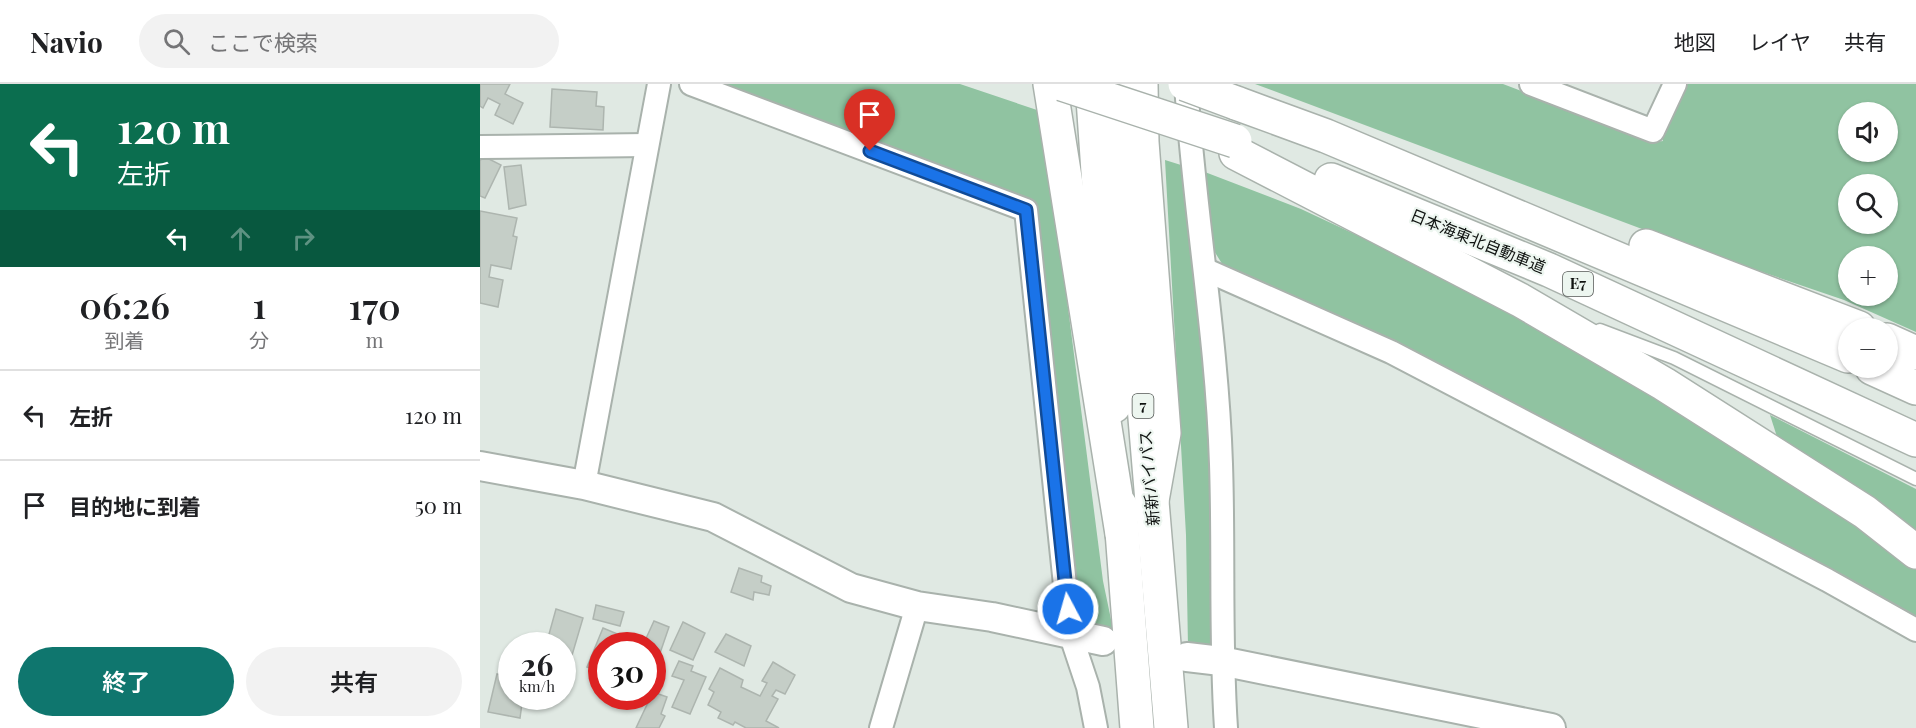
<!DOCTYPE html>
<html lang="ja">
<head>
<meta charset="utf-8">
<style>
  :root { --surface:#fff; --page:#f2f2f2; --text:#202124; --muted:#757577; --line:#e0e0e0; --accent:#0f766e }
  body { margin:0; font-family:"Playfair Display","Noto Sans JP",serif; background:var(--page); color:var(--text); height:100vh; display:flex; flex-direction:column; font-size:22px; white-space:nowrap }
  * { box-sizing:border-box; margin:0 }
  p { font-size:20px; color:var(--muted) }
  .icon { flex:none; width:33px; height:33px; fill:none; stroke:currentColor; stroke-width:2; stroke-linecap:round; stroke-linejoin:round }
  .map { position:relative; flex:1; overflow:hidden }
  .details { display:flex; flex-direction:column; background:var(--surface); width:480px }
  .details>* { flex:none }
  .banner { background:#0b6e4f; color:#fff; overflow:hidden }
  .tools { position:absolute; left:1358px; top:18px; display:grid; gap:12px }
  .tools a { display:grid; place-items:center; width:60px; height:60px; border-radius:50%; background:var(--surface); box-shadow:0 2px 4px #0004; font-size:30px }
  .speed { position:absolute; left:18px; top:548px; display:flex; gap:12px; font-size:30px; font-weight:700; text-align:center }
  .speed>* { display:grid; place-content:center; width:78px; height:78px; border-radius:50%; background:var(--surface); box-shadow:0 2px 4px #0004; line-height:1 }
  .speed small { font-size:15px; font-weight:400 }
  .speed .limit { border:9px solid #d22; background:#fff; color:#111 }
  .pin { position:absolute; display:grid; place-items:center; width:51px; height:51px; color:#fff; margin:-62px -26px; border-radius:50% 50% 50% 0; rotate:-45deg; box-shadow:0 0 6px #0007 }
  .pin .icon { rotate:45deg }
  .me { position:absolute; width:66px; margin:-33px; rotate:354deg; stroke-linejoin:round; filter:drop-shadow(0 0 4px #0008) }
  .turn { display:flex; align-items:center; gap:21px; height:126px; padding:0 18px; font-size:27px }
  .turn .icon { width:78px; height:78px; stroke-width:2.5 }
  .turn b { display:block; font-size:42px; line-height:51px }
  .lanes { display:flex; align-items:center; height:57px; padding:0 18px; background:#0003; justify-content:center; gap:30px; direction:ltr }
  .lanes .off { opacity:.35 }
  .eta { display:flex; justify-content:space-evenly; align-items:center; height:102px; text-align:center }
  .eta b { font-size:36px; font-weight:600; line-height:42px }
  .action { display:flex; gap:12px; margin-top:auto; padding:12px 18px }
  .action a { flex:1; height:69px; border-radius:36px; background:var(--accent); color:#fff; font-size:24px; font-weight:600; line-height:69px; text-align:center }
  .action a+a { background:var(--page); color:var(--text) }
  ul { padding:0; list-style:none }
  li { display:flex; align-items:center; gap:18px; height:90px; padding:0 18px; border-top:2px solid var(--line) }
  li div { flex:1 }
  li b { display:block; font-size:22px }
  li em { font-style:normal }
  header { display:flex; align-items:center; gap:36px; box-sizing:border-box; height:84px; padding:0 30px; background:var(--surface); border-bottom:2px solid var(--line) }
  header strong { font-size:28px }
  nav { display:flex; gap:33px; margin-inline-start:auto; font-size:21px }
  .search { width:420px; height:54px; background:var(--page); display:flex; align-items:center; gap:15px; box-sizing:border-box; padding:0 21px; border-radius:33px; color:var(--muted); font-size:22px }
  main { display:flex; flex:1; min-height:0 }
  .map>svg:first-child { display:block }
  .forest { fill:#90c3a1; fill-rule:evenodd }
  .building { fill:#c5cec7; stroke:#adb5af; stroke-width:1.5 }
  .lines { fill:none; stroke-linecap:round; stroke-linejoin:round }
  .service-casing { stroke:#a9b2ac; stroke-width:15 }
  .minor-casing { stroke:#a9b2ac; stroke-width:26 }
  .tertiary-casing { stroke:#a9b2ac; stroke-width:32 }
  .trunk-casing { stroke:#a9b2ac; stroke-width:36 }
  .motorway-casing { stroke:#a9b2ac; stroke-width:36 }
  .service { stroke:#fff; stroke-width:12 }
  .minor { stroke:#fff; stroke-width:22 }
  .tertiary { stroke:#fff; stroke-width:28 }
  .trunk { stroke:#fff; stroke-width:33 }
  .motorway { stroke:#fff; stroke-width:33 }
  .motorway-bridge-casing { stroke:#a9b2ac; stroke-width:36; stroke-linecap:butt }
  .motorway-bridge { stroke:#fff; stroke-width:33 }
  .route-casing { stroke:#114b97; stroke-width:15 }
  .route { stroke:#1a73e8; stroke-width:10 }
  .labels { text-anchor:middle; stroke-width:4.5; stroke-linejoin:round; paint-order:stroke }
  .shield { fill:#edf6f0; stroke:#525653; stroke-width:1.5 }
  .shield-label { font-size:15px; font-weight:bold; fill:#0f1210 }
  .street-label { font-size:16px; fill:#0f1210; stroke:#edf6f0 }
</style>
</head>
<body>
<header>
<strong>Navio</strong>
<div class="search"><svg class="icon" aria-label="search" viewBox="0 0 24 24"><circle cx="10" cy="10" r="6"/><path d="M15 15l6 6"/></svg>ここで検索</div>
<nav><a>地図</a><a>レイヤ</a><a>共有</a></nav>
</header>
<main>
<section class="details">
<div class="banner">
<div class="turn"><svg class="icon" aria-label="left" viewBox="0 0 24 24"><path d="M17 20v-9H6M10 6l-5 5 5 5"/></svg><div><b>120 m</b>左折</div></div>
<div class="lanes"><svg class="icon" aria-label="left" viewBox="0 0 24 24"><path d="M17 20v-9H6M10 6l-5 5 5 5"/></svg><svg class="icon off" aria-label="ahead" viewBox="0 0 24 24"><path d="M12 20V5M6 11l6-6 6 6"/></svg><svg class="icon off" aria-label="right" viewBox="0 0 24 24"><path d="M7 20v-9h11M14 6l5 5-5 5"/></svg></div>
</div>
<div class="eta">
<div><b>06:26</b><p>到着</p></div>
<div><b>1</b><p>分</p></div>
<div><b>170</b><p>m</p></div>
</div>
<ul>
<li><svg class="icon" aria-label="left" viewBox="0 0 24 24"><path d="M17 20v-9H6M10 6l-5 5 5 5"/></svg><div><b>左折</b></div><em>120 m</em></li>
<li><svg class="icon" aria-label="arrive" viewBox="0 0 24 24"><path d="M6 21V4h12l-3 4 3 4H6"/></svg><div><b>目的地に到着</b></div><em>50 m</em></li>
</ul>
<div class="action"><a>終了</a><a>共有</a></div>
</section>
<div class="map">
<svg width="1436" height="644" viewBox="0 0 1436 644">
  <rect width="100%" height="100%" fill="#e0e9e3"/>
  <!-- forest -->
  <g class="forest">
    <polygon points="224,0 480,0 563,28 623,497 633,545 599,543 552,119"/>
    <path d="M 775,0 L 1023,0 L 1175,58 L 1183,57 L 1180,46 L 1201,0 L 1436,0 L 1436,248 L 1364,216 L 1218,166 ZM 1368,28 L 1407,28 L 1407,68 L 1368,68 ZM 1368,100 L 1407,100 L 1407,140 L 1368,140 ZM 1368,172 L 1407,172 L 1407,212 L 1368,212 Z"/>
    <polygon points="685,76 701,81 733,322 737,560 727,570 708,563 706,451"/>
    <polygon points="717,85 821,125 960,190 1100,264 1332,411 1436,486 1436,536 1289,452 744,183 728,157"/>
    <polygon points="1290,331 1436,405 1436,454 1299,359"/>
  </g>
  <!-- building -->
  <g class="building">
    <polygon points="0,0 30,0 25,10 43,19 33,40 15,31 20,20 8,14 3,24 0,22"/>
    <polygon points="72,5 117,8 116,22 124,23 123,46 70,43"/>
    <polygon points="3,72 21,81 5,114 0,112 0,77"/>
    <polygon points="41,81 46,121 29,125 24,83"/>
    <polygon points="0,127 37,134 33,152 37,153 31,185 11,181 9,193 23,196 18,223 0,219"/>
    <polygon points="259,484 282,492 281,498 291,502 289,511 274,508 273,516 251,508"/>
    <polygon points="116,521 144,528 140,542 113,535"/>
    <polygon points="76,525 103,534 82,605 82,561 66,561"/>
    <polygon points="174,537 189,543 178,575 172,573 172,561 163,561"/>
    <polygon points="203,538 225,549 213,576 190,566"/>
    <polygon points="123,544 147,554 145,557 155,561 122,561 122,596 118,595 121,588 107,583"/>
    <polygon points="246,550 271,562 264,582 235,568"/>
    <polygon points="199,577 213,582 211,587 226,593 210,630 192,623 204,596 192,592"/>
    <polygon points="293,578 315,591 305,610 296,606 292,612 298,615 286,637 299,644 266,644 255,638 253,641 238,634 241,628 228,621 234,608 229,605 240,584 263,596 261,603 280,612 287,599 282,597"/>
    <polygon points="17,590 32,593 32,612 43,612 40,634 8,628"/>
    <polygon points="173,608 187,613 181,630 185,632 179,644 156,644"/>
    <polygon points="150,612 166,612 164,617"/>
  </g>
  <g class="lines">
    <defs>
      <polyline id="service" points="1120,246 1194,274 1436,395"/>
      <g id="minor">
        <polyline points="211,0 546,126 590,549 608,603 616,644"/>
        <path d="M 706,0 C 714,127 737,253 741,380 C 744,468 740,556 746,644"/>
        <polyline points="1051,0 1173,47 1195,0"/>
        <polyline points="0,63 167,61"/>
        <polyline points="726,186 911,268 1347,496 1436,546"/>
        <polyline points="104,401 179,0"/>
        <polyline points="401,644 437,522"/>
      </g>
      <g id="tertiary">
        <polyline points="0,382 104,401 233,433 371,504 437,522 512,533 623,557"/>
        <polyline points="707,573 741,577 1071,644"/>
      </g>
      <g id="trunk">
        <polyline points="612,0 634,322"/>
        <polyline points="637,0 691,644"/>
        <polyline points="640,421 657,644"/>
      </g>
      <g id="motorway">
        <polyline points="570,0 642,450"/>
        <polyline points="661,0 662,58 684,349 671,422"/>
        <polyline points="756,19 846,52 1368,272"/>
        <polyline points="756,69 1040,216 1184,300 1385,428 1436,468"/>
        <polyline points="851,96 1069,186 1436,356"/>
        <polyline points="1166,162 1379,244"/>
        <polyline points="1407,256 1436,269"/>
        <polyline points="1392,284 1436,304"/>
      </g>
    </defs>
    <!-- service casing -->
    <use href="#service" class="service-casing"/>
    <!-- minor casing -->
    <use href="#minor" class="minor-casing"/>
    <!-- tertiary casing -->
    <use href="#tertiary" class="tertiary-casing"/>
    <!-- trunk casing -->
    <use href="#trunk" class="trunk-casing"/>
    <!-- motorway casing -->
    <use href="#motorway" class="motorway-casing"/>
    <!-- service -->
    <use href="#service" class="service"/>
    <!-- minor -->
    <use href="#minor" class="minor"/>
    <!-- tertiary -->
    <use href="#tertiary" class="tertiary"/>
    <!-- trunk -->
    <use href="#trunk" class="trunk"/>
    <!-- motorway -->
    <use href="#motorway" class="motorway"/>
    <defs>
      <g id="motorway-bridge">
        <polyline points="582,0 755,57"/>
        <polyline points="705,0 756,19"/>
      </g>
    </defs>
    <!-- motorway-bridge casing -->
    <use href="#motorway-bridge" class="motorway-bridge-casing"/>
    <!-- motorway-bridge -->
    <use href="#motorway-bridge" class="motorway-bridge"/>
  </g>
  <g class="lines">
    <defs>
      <polyline id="route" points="390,67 546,126 588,525"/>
    </defs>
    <!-- route casing -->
    <use href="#route" class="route-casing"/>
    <!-- route -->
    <use href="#route" class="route"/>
  </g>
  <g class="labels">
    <!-- shield labels -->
    <g class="shield">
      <rect x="1083" y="188" width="30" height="24" rx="4.5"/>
      <rect x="652.5" y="310" width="21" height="24" rx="4.5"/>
    </g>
    <g class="shield-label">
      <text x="1098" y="205">E7</text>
      <text x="663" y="327">7</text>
    </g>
    <!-- street labels -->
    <g class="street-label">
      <text transform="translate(998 157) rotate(22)" y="6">日本海東北自動車道</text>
      <text transform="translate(669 394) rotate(-95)" y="6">新新バイパス</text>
    </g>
  </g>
</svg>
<div class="tools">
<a><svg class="icon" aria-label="sound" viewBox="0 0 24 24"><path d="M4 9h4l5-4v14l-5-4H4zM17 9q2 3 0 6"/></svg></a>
<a><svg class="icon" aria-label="search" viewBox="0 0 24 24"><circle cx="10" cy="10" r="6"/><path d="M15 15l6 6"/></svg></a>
<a>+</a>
<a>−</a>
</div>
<div class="speed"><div>26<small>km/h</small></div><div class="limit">30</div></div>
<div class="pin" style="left:390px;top:67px;background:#d93025"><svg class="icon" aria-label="arrive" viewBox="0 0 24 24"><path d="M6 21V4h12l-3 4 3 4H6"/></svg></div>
<svg class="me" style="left:588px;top:525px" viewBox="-20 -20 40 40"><circle r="17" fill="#1a73e8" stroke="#fff" stroke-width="3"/><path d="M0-11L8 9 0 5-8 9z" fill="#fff"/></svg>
</div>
</main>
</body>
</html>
